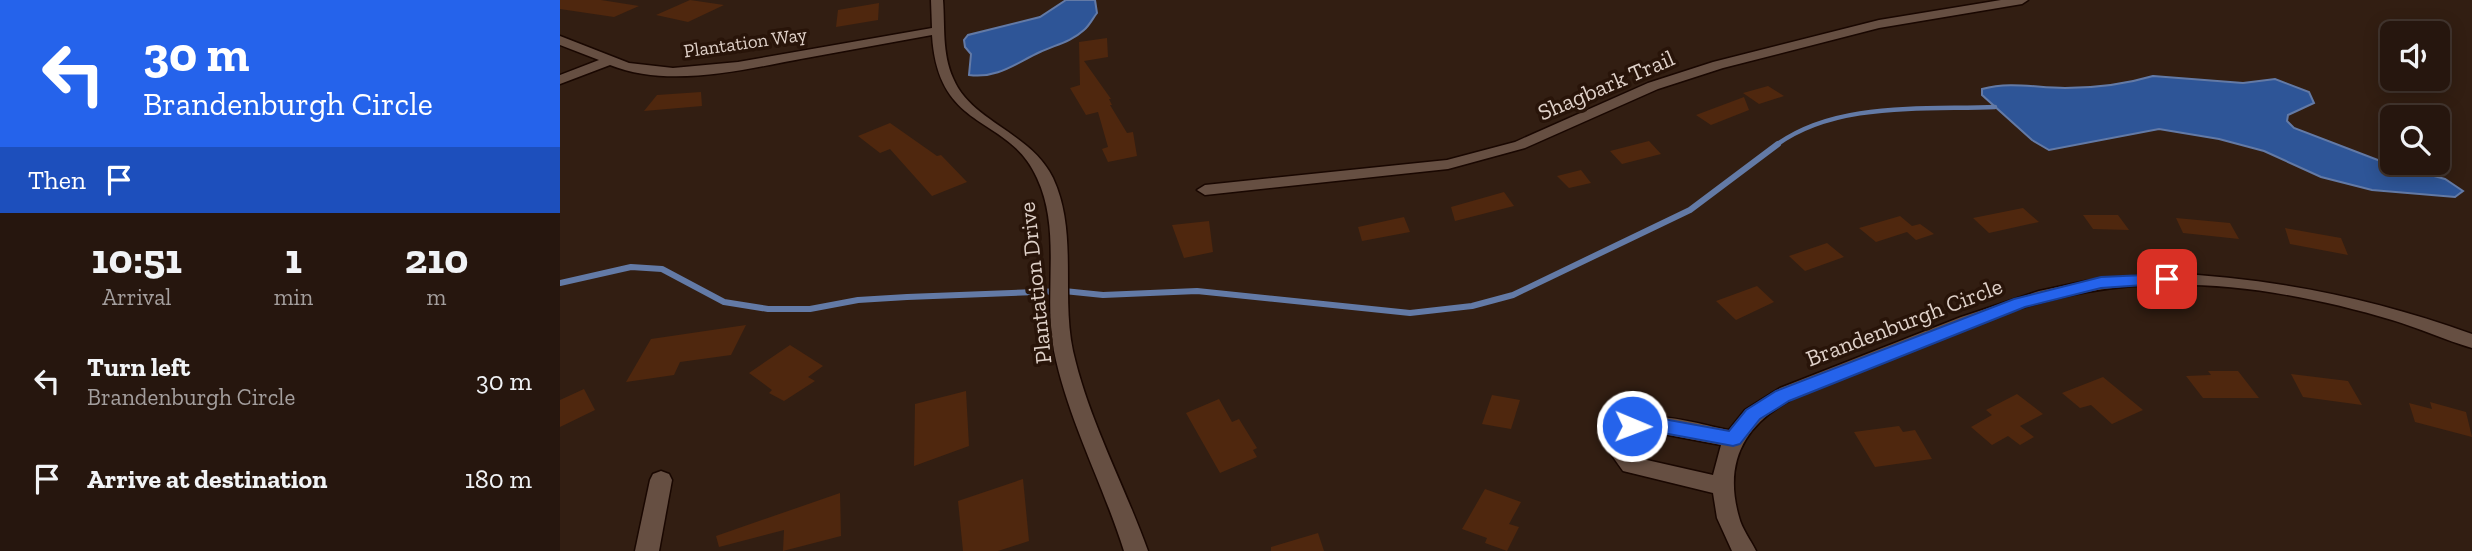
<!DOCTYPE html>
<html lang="en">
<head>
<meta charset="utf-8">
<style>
  :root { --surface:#26160e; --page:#32231c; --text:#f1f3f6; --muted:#a49f9e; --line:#42352e }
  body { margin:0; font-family:"Zilla Slab",serif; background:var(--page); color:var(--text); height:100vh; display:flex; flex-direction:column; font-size:26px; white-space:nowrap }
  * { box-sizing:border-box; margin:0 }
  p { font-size:23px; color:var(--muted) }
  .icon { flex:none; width:38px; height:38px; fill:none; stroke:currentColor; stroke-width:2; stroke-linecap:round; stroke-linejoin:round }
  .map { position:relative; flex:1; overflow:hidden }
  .panel { display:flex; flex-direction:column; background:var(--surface); width:560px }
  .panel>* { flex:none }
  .guide { background:#2563eb; color:#fff; overflow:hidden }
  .buttons { position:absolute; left:1820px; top:21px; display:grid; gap:14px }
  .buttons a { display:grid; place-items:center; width:70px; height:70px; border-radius:10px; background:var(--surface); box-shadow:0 4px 18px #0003,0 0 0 2px var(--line); font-size:35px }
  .pin { position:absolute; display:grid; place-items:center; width:60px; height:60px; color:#fff; margin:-30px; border-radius:14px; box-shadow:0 4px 10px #0006 }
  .me { position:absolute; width:77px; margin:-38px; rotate:91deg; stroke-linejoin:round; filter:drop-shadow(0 0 5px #0008) }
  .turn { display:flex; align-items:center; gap:24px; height:147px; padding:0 28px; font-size:32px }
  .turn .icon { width:91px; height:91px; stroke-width:2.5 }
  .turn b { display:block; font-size:49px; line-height:60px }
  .then { display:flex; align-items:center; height:66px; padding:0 28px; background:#0003; gap:14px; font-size:26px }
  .eta { display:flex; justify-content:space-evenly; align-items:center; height:119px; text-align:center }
  .eta b { font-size:42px; font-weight:700; line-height:49px }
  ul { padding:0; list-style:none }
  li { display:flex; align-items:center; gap:21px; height:98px; padding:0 28px }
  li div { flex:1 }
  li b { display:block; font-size:26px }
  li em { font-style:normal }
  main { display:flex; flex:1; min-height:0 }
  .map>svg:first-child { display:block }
  .water { fill:#2e5597; stroke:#637aa6; stroke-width:2 }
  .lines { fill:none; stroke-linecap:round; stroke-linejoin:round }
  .stream-far1 { stroke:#637aa6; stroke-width:4.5 }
  .stream { stroke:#637aa6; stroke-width:6 }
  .building { fill:#4f270e }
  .street-casing { stroke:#190701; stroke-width:3 }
  .street { fill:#664f42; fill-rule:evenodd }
  .route { fill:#2563eb; stroke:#184099; stroke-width:2 }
  .labels { text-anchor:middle; stroke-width:7; stroke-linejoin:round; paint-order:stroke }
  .far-street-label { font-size:19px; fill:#dfd1c9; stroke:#281409 }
  .street-label { font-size:23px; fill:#dfd1c9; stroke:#281409 }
</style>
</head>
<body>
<main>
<section class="panel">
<div class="guide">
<div class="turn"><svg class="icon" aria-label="left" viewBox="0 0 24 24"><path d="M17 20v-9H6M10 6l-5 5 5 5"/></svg><div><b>30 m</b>Brandenburgh Circle</div></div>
<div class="then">Then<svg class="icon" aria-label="arrive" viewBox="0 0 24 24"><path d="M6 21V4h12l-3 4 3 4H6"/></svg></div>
</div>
<div class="eta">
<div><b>10:51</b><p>Arrival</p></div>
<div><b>1</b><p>min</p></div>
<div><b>210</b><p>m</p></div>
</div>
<ul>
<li><svg class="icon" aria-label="left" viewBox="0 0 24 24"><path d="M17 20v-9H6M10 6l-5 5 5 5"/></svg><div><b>Turn left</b><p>Brandenburgh Circle</p></div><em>30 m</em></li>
<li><svg class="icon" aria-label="arrive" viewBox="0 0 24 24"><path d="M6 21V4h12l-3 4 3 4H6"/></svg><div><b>Arrive at destination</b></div><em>180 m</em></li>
</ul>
</section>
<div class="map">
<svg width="1912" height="551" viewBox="0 0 1912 551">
  <rect width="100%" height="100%" fill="#321e12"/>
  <!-- water -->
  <g class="water">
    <path d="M 506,0 L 535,0 L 537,13 C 533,18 529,26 524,30 C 511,42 495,45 480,52 C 456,63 437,79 409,75 L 411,54 L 405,47 L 404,40 L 408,35 L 480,17 Z"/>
    <path d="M 1593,76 L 1683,83 L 1715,79 L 1749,92 L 1754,103 L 1728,115 L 1727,121 L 1734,128 L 1823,162 L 1885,179 L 1903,191 L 1895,197 L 1812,190 L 1761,177 L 1704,151 L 1659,139 L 1599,129 L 1489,150 L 1472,140 L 1422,95 L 1422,89 C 1451,81 1476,88 1505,88 C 1534,88 1566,84 1593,76 Z"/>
  </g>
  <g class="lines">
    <!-- stream-far1 -->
    <path class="stream-far1" d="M 1215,146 C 1275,101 1364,110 1435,107"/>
    <!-- stream -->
    <polyline class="stream" points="0,283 71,267 102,269 164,302 208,309 250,309 298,300 347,297 504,291 543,295 637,291 850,313 912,306 953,295 1130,210 1218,144"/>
  </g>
  <!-- building -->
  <g class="building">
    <polygon points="0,0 41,0 79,6 54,17 0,9"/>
    <polygon points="130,0 164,5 128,22 96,15"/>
    <polygon points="319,3 318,20 276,27 278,10"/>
    <polygon points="547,38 548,57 524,61 551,99 549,99 552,105 550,105 567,133 573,132 577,156 548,162 542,149 548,147 538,112 526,115 510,88 520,85 519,42"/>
    <polygon points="1208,86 1224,96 1199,104 1183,93"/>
    <polygon points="141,92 142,106 84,111 97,95"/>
    <polygon points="1184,97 1189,110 1151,125 1136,115"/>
    <polygon points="330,123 377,156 381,155 407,182 372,196 330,149 320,153 298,136"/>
    <polygon points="1089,141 1101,154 1062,164 1050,151"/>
    <polygon points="1021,170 1031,183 1009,188 997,176"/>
    <polygon points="944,192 954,206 895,221 891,207"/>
    <polygon points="1463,208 1479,222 1429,233 1413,218"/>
    <polygon points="1523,215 1558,215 1569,230 1533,229"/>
    <polygon points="1340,216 1352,226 1360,224 1374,234 1356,240 1347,232 1316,242 1299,228"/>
    <polygon points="844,217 850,232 802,241 798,227"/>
    <polygon points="1616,218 1670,223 1679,239 1623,233"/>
    <polygon points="649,221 653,252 624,258 612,225"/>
    <polygon points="1725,228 1781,238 1788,255 1730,244"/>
    <polygon points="1267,243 1284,257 1245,271 1229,256"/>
    <polygon points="1197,286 1214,302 1176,320 1156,301"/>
    <polygon points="186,325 171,355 120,362 114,375 66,382 91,339"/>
    <polygon points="230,345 263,366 248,377 255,381 224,401 209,393 212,390 189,373"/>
    <polygon points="1648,371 1678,371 1699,398 1643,398 1626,376 1651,375"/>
    <polygon points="1731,374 1788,381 1802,405 1743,397"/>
    <polygon points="1543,377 1583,410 1552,424 1531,405 1520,408 1502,393"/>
    <polygon points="24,389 35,410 0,427 0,400"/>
    <polygon points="406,391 409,446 354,466 355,404"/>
    <polygon points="1457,394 1483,414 1460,426 1474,437 1460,445 1448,436 1432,445 1411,427 1432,415 1426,410"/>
    <polygon points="932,395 960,400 951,429 922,424"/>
    <polygon points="659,399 672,422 679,419 697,448 693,450 697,457 660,473 626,413"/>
    <polygon points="1870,402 1906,412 1912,437 1855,422 1849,403 1872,409"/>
    <polygon points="1339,426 1343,432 1355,430 1372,459 1315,467 1294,432"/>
    <polygon points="463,479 469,541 438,551 403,551 398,501"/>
    <polygon points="925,489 961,502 949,524 959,527 947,551 925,543 927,538 902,529"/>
    <polygon points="280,493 281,536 223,551 224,530 159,547 156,536"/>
    <polygon points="758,533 764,551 711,551 711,547"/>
  </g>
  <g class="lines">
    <defs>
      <g id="street">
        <path d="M 371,0 L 383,0 C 385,26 382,53 393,78 C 411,122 471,132 493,178 C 518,231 501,295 513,351 C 529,421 564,484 588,551 L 564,551 C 543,484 508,420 494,351 C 483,295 502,231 477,178 C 448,113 378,134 372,35 C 330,43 288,50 246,58 C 185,69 110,89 50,65 L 0,84 L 0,75 L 39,60 L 0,45 L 0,36 L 69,63 L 113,68 L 178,62 L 372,28 Z"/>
        <polygon points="1441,0 1468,0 1462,4 1319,28 1163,68 1098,89 965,148 888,169 645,195 637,190 645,185 887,160 955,142 1088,83 1153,62 1319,20"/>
        <path d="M 1607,273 C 1712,278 1813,298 1912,334 L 1912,348 C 1885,340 1859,328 1832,320 C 1735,291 1627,274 1527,292 C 1430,309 1338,357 1247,392 C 1192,416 1161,454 1179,517 C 1182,529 1190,539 1196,551 L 1172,551 L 1157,518 L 1153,493 L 1063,471 L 1048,450 L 1049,437 C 1069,400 1135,424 1169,430 L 1185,410 L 1220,388 L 1401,317 L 1479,291 L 1526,281 ZM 1087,431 L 1161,445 L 1153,475 L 1078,458 L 1069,448 L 1069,440 L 1077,433 Z"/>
        <polygon points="101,471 109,474 112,480 99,551 75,551 90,480 93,474"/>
      </g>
    </defs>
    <!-- street casing -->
    <use href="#street" class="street-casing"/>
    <!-- street -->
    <use href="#street" class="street"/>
  </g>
  <!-- route -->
  <polygon class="route" points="1607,274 1615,279 1613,283 1541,288 1465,307 1229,401 1200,419 1180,444 1173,446 1087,430 1072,433 1065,431 1062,426 1065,421 1087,416 1169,431 1186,410 1216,391 1454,299 1541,277"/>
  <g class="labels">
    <!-- far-street labels -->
    <g class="far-street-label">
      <text transform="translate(185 42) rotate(-8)" y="7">Plantation Way</text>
    </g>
    <!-- street labels -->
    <g class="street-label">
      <text transform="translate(1046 85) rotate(-23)" y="8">Shagbark Trail</text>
      <text transform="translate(475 283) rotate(-96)" y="8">Plantation Drive</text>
      <text transform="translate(1344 322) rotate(-21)" y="8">Brandenburgh Circle</text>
    </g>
  </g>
</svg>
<div class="buttons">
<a><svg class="icon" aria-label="sound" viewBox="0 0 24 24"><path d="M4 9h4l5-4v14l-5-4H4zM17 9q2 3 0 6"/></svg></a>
<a><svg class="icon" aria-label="search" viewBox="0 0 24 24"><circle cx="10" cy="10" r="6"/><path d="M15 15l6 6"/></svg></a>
</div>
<div class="pin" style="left:1607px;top:279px;background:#d93025"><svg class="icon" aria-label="arrive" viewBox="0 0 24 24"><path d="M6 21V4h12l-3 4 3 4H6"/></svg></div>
<svg class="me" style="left:1072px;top:426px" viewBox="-20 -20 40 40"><circle r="17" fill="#2563eb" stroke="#fff" stroke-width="3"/><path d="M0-11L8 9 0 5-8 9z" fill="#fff"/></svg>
</div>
</main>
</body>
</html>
